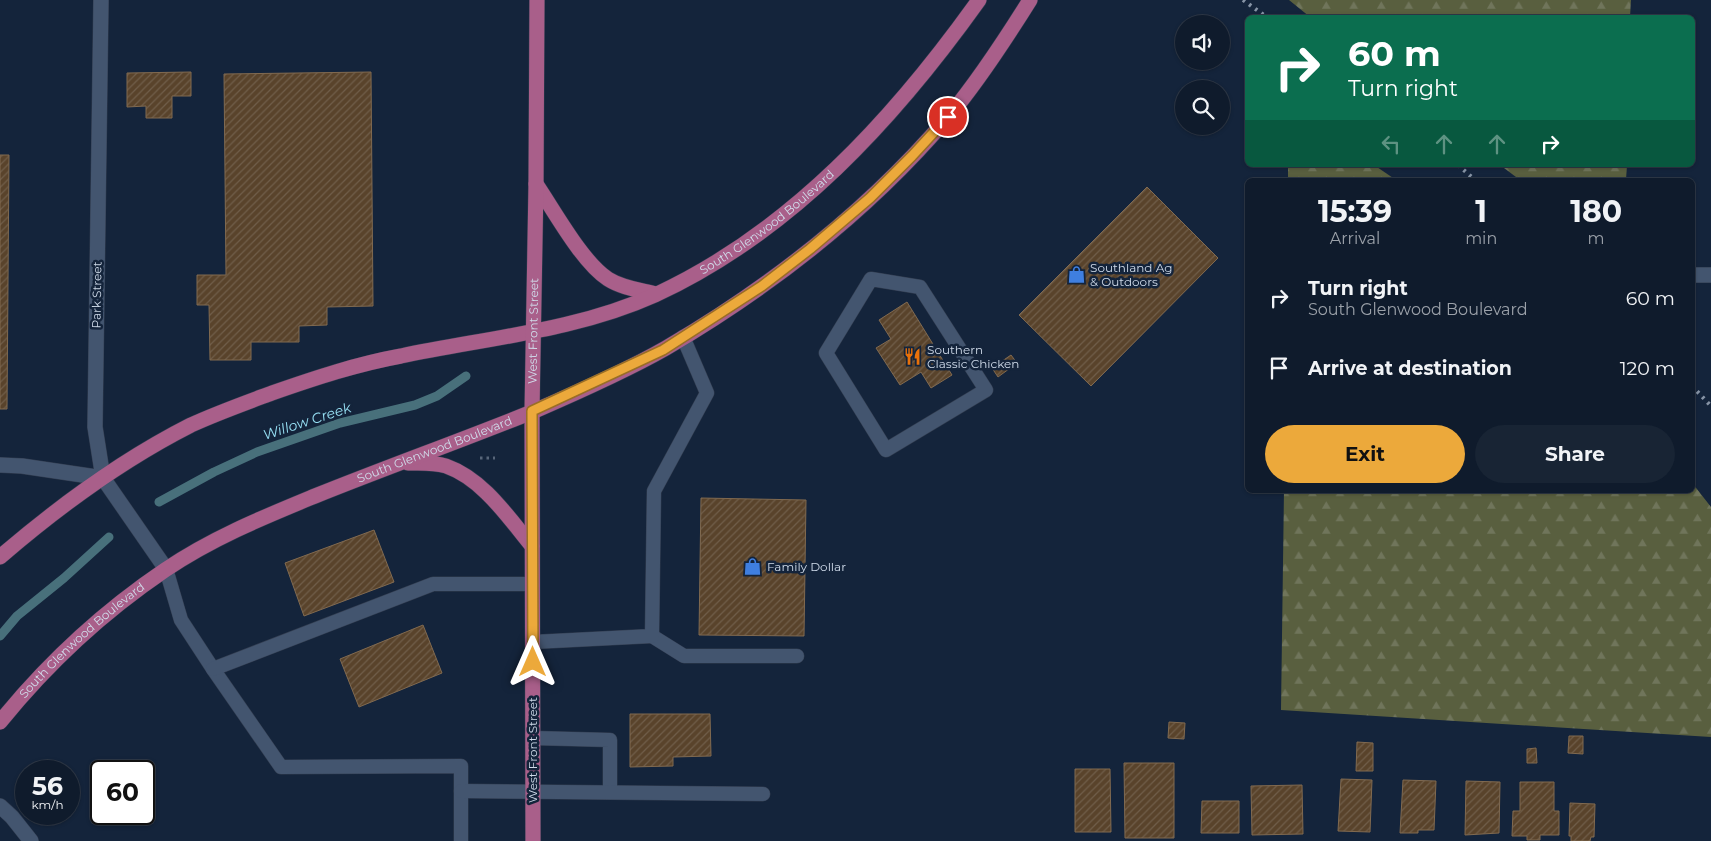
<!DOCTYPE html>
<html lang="en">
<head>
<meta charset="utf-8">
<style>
  :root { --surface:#0f1b2c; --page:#182434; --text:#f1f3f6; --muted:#9ba1a9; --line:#2f3948; --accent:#eca93b }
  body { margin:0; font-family:Montserrat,sans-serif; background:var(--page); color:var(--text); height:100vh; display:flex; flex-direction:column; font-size:19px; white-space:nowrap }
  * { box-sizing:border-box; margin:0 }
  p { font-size:16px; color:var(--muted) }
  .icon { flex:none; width:28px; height:28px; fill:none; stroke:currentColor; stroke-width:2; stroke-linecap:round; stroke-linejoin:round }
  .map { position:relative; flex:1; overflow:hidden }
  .details { position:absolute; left:1245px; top:178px; width:450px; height:315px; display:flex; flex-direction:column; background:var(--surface); border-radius:8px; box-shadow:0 1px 4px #0004,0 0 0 1px var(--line) }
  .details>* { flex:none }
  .hud { position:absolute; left:1245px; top:15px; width:450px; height:152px; border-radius:8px; box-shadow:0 1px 4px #0004,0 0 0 1px var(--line); background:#0b6e4f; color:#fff; overflow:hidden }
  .fabs { position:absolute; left:1175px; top:15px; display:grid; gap:10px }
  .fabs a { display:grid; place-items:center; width:55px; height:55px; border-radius:50%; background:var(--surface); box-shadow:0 1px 4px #0004,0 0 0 1px var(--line); font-size:25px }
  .speed { position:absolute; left:15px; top:760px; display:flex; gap:10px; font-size:25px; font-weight:700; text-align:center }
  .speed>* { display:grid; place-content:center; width:65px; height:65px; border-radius:50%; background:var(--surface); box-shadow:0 1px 4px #0004,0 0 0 1px var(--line); line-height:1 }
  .speed small { font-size:12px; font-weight:400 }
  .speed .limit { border:2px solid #111; border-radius:8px; background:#fff; color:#111 }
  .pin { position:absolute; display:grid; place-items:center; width:42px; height:42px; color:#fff; margin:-21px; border:2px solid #fff; border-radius:50%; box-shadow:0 1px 5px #0007 }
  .me { position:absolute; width:55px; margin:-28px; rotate:0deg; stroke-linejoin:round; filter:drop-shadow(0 0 4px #0008) }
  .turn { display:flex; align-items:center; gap:18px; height:105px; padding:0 20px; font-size:22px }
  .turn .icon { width:65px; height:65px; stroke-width:2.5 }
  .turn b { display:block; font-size:35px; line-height:42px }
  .lanes { display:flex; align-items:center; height:48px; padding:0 20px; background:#0003; justify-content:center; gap:25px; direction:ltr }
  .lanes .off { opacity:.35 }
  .eta { display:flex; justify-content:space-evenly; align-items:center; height:85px; text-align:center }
  .eta b { font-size:30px; font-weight:700; line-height:35px }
  .cta { display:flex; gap:10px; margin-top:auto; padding:10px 20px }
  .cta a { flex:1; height:58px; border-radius:30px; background:var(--accent); color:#111; font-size:20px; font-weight:700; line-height:58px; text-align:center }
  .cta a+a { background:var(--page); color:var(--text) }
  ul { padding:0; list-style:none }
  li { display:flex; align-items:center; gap:15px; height:70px; padding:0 20px }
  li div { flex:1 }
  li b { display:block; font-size:19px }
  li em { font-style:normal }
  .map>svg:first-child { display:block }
  .forest { fill:url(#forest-firs) }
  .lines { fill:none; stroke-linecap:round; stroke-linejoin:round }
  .stream { stroke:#48707b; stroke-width:9 }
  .building { fill:url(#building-hatch); stroke:#816a50 }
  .lane-casing { stroke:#333e51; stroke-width:15 }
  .street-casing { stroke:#333e51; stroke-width:16 }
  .primary-casing { stroke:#333e51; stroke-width:16 }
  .path { stroke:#58667a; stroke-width:3; stroke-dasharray:2.5 4; stroke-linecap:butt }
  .lane { stroke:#43556f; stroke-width:14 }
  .street { stroke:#43556f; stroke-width:15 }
  .primary { stroke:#a95f8a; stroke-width:15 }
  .rail { stroke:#8794a6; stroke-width:4; stroke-dasharray:2.5 5; stroke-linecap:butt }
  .route-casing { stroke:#996e26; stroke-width:12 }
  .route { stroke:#eca93b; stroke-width:9 }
  .labels { text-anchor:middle; stroke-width:5; stroke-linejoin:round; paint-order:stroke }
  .street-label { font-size:12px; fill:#d0dbea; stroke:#14243b }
  .poi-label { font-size:12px; fill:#d0dbea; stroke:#14243b; text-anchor:start }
  .water-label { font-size:14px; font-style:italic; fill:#97e0f4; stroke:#14243b }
</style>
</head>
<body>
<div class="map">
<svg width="1711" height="841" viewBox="0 0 1711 841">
  <defs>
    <pattern id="forest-firs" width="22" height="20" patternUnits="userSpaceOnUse" patternTransform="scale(1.25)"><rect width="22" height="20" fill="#595f3f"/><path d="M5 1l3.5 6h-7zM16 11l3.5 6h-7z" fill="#70755b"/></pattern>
    <pattern id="building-hatch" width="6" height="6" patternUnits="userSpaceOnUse" patternTransform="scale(1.25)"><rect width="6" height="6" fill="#59432b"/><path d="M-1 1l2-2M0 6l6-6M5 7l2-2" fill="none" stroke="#705e4a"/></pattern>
  </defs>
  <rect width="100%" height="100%" fill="#14243b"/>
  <!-- forest -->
  <g class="forest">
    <polygon points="1289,0 1631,0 1630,17 1310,17"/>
    <polygon points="1288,165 1374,165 1396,180 1288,180"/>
    <polygon points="1500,165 1627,165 1626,180 1520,180"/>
    <polygon points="1693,484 1711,507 1711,737 1281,710 1284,490 1692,490"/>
  </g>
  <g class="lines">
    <!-- stream -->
    <g class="stream">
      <polyline points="159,502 214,472 257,452 340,423 415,405 437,396 466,376"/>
      <polyline points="0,636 17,616 64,578 109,537"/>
    </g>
  </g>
  <!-- building -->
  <g class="building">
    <polygon points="191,72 191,96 172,96 172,118 146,118 146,106 127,107 127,73"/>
    <polygon points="371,72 373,306 327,307 327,325 299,326 299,342 251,342 251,360 210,360 209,305 197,305 197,275 226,275 224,74"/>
    <polygon points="0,155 9,155 7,409 0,409"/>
    <polygon points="1147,187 1218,258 1091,386 1019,315"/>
    <polygon points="907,302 952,375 931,388 921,372 900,385 876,348 891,339 879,320"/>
    <polygon points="1011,355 1017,363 998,377 992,368"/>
    <polygon points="701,498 806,500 804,636 699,635"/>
    <polygon points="374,530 394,582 304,616 285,563"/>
    <polygon points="423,625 442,673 359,707 340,659"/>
    <polygon points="630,714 710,714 711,756 673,757 673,766 630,767"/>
    <polygon points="1169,722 1185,723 1184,739 1168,738"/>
    <polygon points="1569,736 1583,736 1583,754 1568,753"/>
    <polygon points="1357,742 1373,743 1373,771 1356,771"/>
    <polygon points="1536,748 1537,763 1527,763 1527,749"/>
    <polygon points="1124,763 1174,763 1174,838 1125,838"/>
    <polygon points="1075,769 1110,769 1111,832 1075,832"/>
    <polygon points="1341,779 1372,780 1370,832 1338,831"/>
    <polygon points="1403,780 1436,781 1434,830 1418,830 1418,833 1400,833"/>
    <polygon points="1466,781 1500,782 1499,833 1465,835"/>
    <polygon points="1520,782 1554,782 1554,811 1559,811 1559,835 1540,835 1540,840 1527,840 1527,836 1512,836 1513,811 1520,811"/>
    <polygon points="1302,785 1303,834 1252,835 1251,786"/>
    <polygon points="1202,801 1239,801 1239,833 1201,833"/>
    <polygon points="1570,803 1595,804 1594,837 1591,837 1590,841 1571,841 1571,836 1569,836"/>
  </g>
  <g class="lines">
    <defs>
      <g id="lane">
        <polygon points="871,279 920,287 986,390 886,450 826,353"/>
        <polyline points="166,569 181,620 213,669 281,767 461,766 461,841"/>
        <polyline points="652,636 684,656 797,656"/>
        <polyline points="533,642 652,636 654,491 707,393 683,337"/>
        <polyline points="213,669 433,584 532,584"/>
        <polyline points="533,738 610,740 610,792"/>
        <polyline points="461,791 763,794"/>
      </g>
      <g id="street">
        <polyline points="101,0 95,427 103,478 166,569"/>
        <polyline points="1692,275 1711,275"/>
        <polyline points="0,465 22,466 103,478"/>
        <polyline points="0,806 12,817 31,841"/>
      </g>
      <g id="primary">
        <path d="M 536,184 C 555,212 582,262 608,279 C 622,288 640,290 656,294"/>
        <path d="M 408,463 C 420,463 434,462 446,466 C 483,479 508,517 532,546"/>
        <path id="s1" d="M 0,557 C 58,507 122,460 191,425 C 217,413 245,403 272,393 C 315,378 357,364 401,356 C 486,338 575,331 655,295 C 791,232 894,119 979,0"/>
        <path id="s2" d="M 0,722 C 47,664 103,612 165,570 C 212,538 264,517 315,496 C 387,467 460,441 532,412 C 576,393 624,372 666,348 C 770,287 870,209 949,116 C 979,80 1005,40 1030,0"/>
        <path id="s3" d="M 533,841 L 532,411 L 536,184 L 537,0"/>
      </g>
    </defs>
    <!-- lane casing -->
    <use href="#lane" class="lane-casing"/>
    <!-- street casing -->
    <use href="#street" class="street-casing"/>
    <!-- primary casing -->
    <use href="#primary" class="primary-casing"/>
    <!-- path -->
    <polyline class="path" points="480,458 495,458"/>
    <!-- lane -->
    <use href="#lane" class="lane"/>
    <!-- street -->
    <use href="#street" class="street"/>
    <!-- primary -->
    <use href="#primary" class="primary"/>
    <!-- rail -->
    <g class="rail">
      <polyline points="1243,0 1268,18"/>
      <polyline points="1458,165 1475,180"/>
      <polyline points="1692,386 1711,406"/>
    </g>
  </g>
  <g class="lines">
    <defs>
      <polyline id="route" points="533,662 532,411 663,350 762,286 810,249 870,198 912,156 948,117"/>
    </defs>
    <!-- route casing -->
    <use href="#route" class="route-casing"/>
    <!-- route -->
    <use href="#route" class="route"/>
  </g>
  <!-- icons -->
  <defs>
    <symbol id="shop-bare" viewBox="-9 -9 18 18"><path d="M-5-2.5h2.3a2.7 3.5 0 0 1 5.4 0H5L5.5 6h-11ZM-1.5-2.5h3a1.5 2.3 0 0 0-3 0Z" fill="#3f7fe0" stroke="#14243b" stroke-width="2.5" paint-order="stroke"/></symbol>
    <symbol id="restaurant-bare" viewBox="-9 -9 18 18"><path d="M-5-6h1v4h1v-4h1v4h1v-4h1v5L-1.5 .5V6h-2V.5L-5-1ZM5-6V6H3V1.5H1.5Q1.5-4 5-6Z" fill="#e8710a" stroke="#14243b" stroke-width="2.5" paint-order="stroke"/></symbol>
  </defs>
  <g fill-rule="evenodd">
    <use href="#shop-bare" x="1064" y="262" width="25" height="25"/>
    <use href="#restaurant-bare" x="900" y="344" width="25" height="25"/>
    <use href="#shop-bare" x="740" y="554" width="25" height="25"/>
  </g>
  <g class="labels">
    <!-- street labels -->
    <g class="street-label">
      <text dy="4" stroke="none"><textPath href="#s1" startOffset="850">South Glenwood Boulevard</textPath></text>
      <text transform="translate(97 295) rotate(-89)" y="4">Park Street</text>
      <text dy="4" stroke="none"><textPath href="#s3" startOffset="510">West Front Street</textPath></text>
      <text dy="4" stroke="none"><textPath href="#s2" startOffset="521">South Glenwood Boulevard</textPath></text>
      <text dy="4" stroke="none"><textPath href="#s2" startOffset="116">South Glenwood Boulevard</textPath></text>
      <text transform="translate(533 750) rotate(-90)" y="4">West Front Street</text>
    </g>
    <!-- poi labels -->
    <g class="poi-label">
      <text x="1090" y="272">Southland Ag<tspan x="1090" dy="14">&amp; Outdoors</tspan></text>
      <text x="927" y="354">Southern<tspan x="927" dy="14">Classic Chicken</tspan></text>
      <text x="767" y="571">Family Dollar</text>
    </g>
    <!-- water labels -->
    <g class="water-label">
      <text transform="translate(307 421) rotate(-18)" y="5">Willow Creek</text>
    </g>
  </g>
</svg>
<div class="fabs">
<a><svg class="icon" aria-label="sound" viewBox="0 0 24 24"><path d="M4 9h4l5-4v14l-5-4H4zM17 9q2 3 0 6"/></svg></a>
<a><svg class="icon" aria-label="search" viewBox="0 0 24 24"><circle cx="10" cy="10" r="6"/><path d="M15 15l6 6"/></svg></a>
</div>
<div class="speed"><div>56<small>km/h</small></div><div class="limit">60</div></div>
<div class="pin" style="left:948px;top:117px;background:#d93025"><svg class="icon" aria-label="arrive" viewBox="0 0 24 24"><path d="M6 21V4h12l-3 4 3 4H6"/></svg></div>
<svg class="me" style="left:533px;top:662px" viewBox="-20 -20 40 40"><path d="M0-17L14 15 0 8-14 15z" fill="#eca93b" stroke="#fff" stroke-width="4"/></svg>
<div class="hud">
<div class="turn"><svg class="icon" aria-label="right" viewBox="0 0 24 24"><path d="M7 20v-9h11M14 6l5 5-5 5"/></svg><div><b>60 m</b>Turn right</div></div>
<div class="lanes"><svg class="icon off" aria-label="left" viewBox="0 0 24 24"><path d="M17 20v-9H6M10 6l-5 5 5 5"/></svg><svg class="icon off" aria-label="ahead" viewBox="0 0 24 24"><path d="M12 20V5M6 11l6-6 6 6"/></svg><svg class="icon off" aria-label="ahead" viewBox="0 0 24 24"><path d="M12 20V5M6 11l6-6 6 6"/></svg><svg class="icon" aria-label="right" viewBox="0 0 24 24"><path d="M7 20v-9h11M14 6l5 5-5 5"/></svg></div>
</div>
<section class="details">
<div class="eta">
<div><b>15:39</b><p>Arrival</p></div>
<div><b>1</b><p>min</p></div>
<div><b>180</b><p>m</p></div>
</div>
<ul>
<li><svg class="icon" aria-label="right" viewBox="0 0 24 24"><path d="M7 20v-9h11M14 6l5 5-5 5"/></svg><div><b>Turn right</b><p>South Glenwood Boulevard</p></div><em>60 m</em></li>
<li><svg class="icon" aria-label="arrive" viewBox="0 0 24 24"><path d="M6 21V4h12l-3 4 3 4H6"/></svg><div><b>Arrive at destination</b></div><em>120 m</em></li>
</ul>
<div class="cta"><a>Exit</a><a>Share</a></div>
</section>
</div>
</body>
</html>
